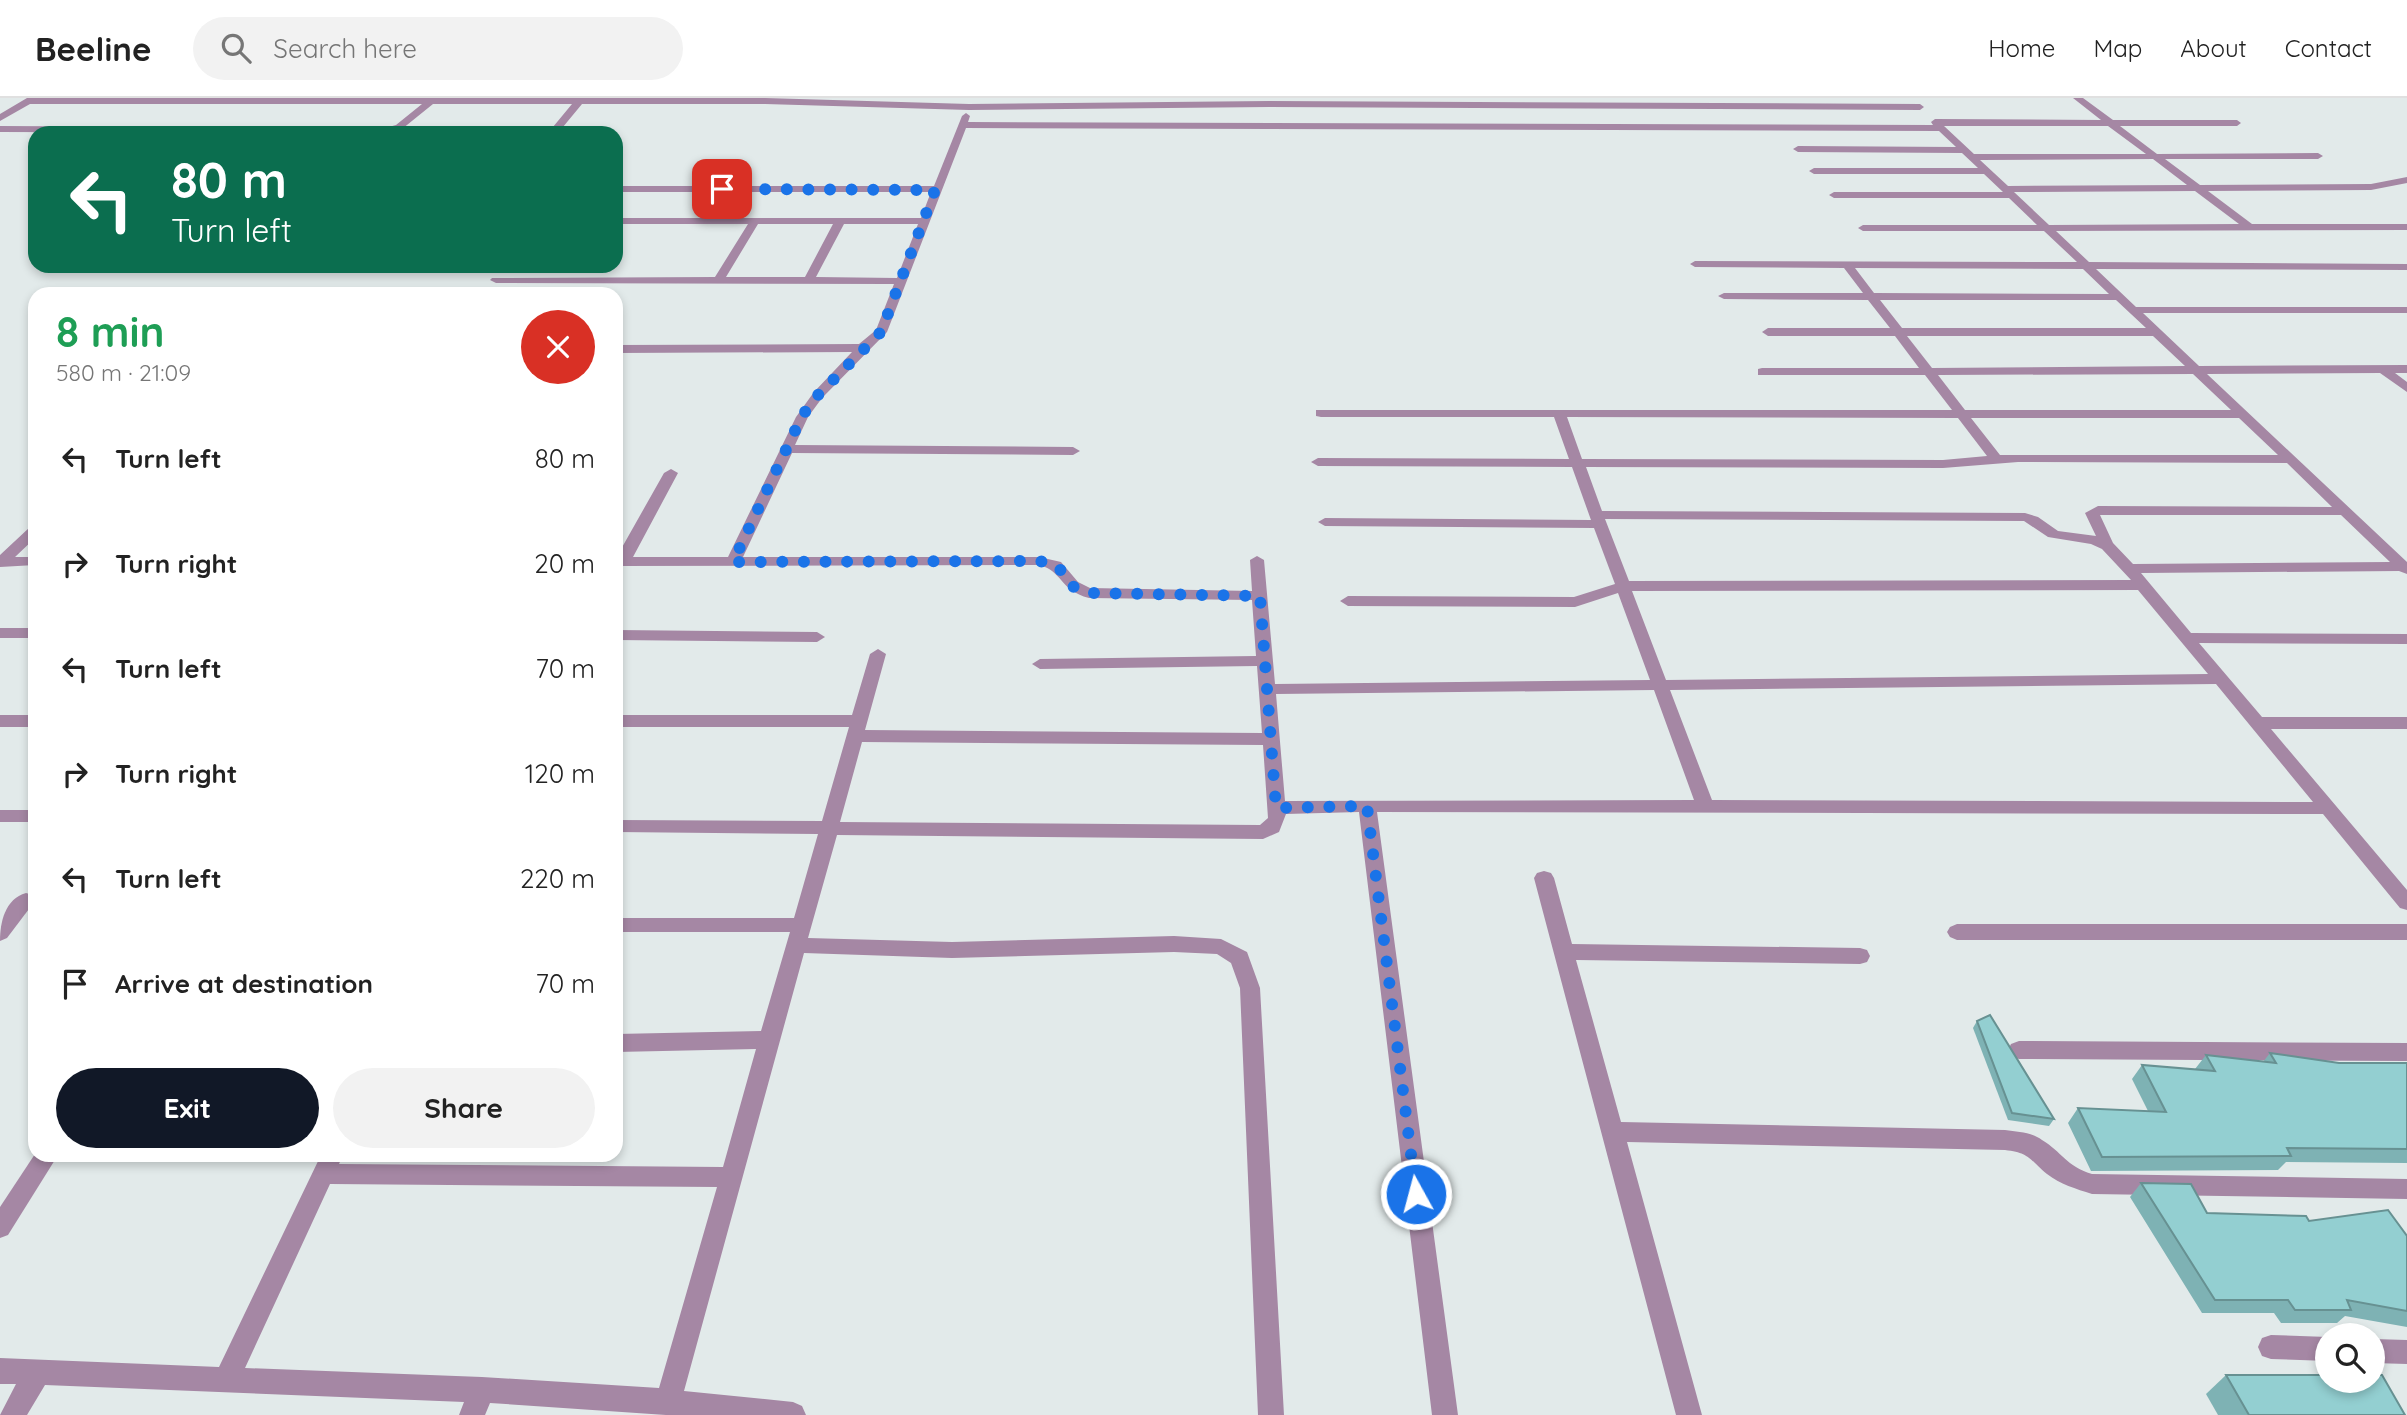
<!DOCTYPE html>
<html lang="en">
<head>
<meta charset="utf-8">
<style>
  :root { --surface:#fff; --page:#f2f2f2; --text:#222; --muted:#767676; --line:#e0e0e0; --accent:#111827 }
  body { margin:0; font-family:Quicksand,sans-serif; background:var(--page); color:var(--text); height:100vh; display:flex; flex-direction:column; font-size:26px; white-space:nowrap }
  * { box-sizing:border-box; margin:0 }
  p { font-size:23px; color:var(--muted) }
  .icon { flex:none; width:38px; height:38px; fill:none; stroke:currentColor; stroke-width:2; stroke-linecap:round; stroke-linejoin:round }
  .map { position:relative; flex:1; overflow:hidden }
  .sheet { position:absolute; left:28px; top:189px; width:595px; height:875px; display:flex; flex-direction:column; background:var(--surface); border-radius:21px; box-shadow:0 4px 10px #0003 }
  .sheet>* { flex:none }
  .banner { position:absolute; left:28px; top:28px; width:595px; height:147px; border-radius:21px; box-shadow:0 4px 10px #0003; background:#0b6e4f; color:#fff; overflow:hidden }
  .controls { position:absolute; left:2315px; top:1225px; display:grid; gap:14px }
  .controls a { display:grid; place-items:center; width:70px; height:70px; border-radius:50%; background:var(--surface); box-shadow:0 4px 10px #0003; font-size:35px }
  .pin { position:absolute; display:grid; place-items:center; width:60px; height:60px; color:#fff; margin:-30px; border-radius:14px; box-shadow:0 4px 10px #0006 }
  .me { position:absolute; width:77px; margin:-38px; rotate:353deg; stroke-linejoin:round; filter:drop-shadow(0 0 5px #0008) }
  .turn { display:flex; align-items:center; gap:24px; height:147px; padding:0 28px; font-size:32px }
  .turn .icon { width:91px; height:91px; stroke-width:2.5 }
  .turn b { display:block; font-size:49px; line-height:60px }
  .round { display:grid; place-items:center; flex:none; width:74px; height:74px; border-radius:37px; background:var(--page) }
  .headline { display:flex; align-items:center; justify-content:space-between; height:119px; padding:0 28px }
  h1 { font-size:42px; font-weight:700; line-height:52px; color:#1e9e55 }
  .cta { display:flex; gap:14px; margin-top:auto; padding:14px 28px }
  .cta a { flex:1; height:80px; border-radius:42px; background:var(--accent); color:#fff; font-size:28px; font-weight:700; line-height:80px; text-align:center }
  .cta a+a { background:var(--page); color:var(--text) }
  ul { padding:0; list-style:none }
  li { display:flex; align-items:center; gap:21px; height:105px; padding:0 28px }
  li div { flex:1 }
  li b { display:block; font-size:26px }
  li em { font-style:normal }
  header { display:flex; align-items:center; gap:42px; box-sizing:border-box; height:98px; padding:0 35px; background:var(--surface); border-bottom:2px solid var(--line) }
  header strong { font-size:33px }
  nav { display:flex; gap:38px; margin-inline-start:auto; font-size:24px }
  .search { width:490px; height:63px; background:var(--page); display:flex; align-items:center; gap:18px; box-sizing:border-box; padding:0 24px; border-radius:38px; color:var(--muted); font-size:26px }
  .map>svg:first-child { display:block }
  .lines { fill:none; stroke-linecap:round; stroke-linejoin:round }
  .minor { fill:#a587a4; fill-rule:evenodd }
  .wall { fill:#7eb2b4 }
  .building { fill:#93cfd1; stroke:#679192; stroke-width:2 }
  .route { stroke:#1a73e8; stroke-width:12; stroke-dasharray:0 21.6 }
</style>
</head>
<body>
<header>
<strong>Beeline</strong>
<div class="search"><svg class="icon" aria-label="search" viewBox="0 0 24 24"><circle cx="10" cy="10" r="6"/><path d="M15 15l6 6"/></svg>Search here</div>
<nav><a>Home</a><a>Map</a><a>About</a><a>Contact</a></nav>
</header>
<div class="map">
<svg width="2407" height="1317" viewBox="0 0 2407 1317">
  <rect width="100%" height="100%" fill="#e2eaea"/>
  <g class="lines">
    <!-- minor -->
    <g class="minor">
      <polygon points="27,0 765,0 969,6 1269,3 1920,6 1924,9 1920,12 1269,9 969,12 765,6 582,6 558,35 548,35 572,6 433,6 402,31 388,35 0,34 0,28 385,30 396,27 422,6 30,6 0,23 0,16"/>
      <path d="M 2073,0 L 2083,0 L 2113,22 L 2237,22 L 2241,25 L 2237,28 L 2120,28 L 2157,56 L 2318,55 L 2323,58 L 2318,61 L 2165,61 L 2200,87 L 2371,86 L 2407,79 L 2407,85 L 2371,92 L 2208,93 L 2252,126 L 2407,126 L 2407,132 L 2056,133 L 2089,164 L 2407,166 L 2407,172 L 2096,171 L 2136,209 L 2407,209 L 2407,215 L 2143,215 L 2199,268 L 2407,267 L 2407,275 L 2395,275 L 2407,284 L 2407,294 L 2380,275 L 2207,276 L 2407,464 L 2407,476 L 2399,473 L 2141,475 L 2191,535 L 2407,536 L 2407,546 L 2199,545 L 2262,619 L 2407,619 L 2407,631 L 2271,631 L 2407,792 L 2407,812 L 2400,810 L 2323,716 L 1377,714 L 1458,1317 L 1432,1317 L 1359,714 L 1286,716 L 1279,734 L 1263,741 L 837,737 L 808,840 L 952,844 L 1174,838 L 1221,841 L 1247,854 L 1260,890 L 1284,1317 L 1258,1317 L 1240,890 L 1231,865 L 1217,856 L 1174,854 L 952,860 L 804,855 L 684,1293 L 793,1304 L 802,1308 L 806,1317 L 666,1317 L 490,1305 L 485,1317 L 459,1317 L 464,1304 L 45,1287 L 27,1317 L 0,1317 L 16,1286 L 0,1286 L 0,1260 L 219,1269 L 321,1057 L 343,1057 L 339,1066 L 723,1069 L 756,951 L 616,954 L 616,936 L 761,933 L 790,834 L 616,834 L 616,820 L 794,820 L 818,736 L 616,734 L 616,722 L 822,723 L 849,629 L 616,629 L 616,617 L 852,617 L 870,556 L 878,551 L 886,556 L 865,632 L 1262,635 L 1257,568 L 1040,571 L 1032,566 L 1040,561 L 1256,558 L 1252,502 L 1089,500 C 1059,492 1063,473 1039,467 L 616,468 L 616,460 L 664,375 L 671,371 L 678,375 L 633,459 L 728,459 L 796,319 L 814,294 L 852,254 L 616,255 L 616,247 L 859,246 L 876,232 L 894,186 L 496,185 L 490,182 L 492,180 L 715,179 L 748,126 L 616,126 L 616,120 L 921,120 L 931,94 L 616,94 L 616,88 L 934,88 L 962,18 L 966,15 L 970,18 L 968,24 L 1933,27 L 1931,24 L 1935,21 L 2101,22 ZM 1944,28 L 2108,28 L 2146,56 L 1974,56 ZM 966,30 L 1939,33 L 1956,49 L 1798,48 L 1793,51 L 1798,54 L 1962,55 L 1978,70 L 1814,70 L 1809,73 L 1814,76 L 1984,76 L 2003,94 L 1834,94 L 1829,97 L 1834,100 L 2009,100 L 2037,127 L 1863,127 L 1858,130 L 1863,133 L 2044,133 L 2077,164 L 1695,163 L 1690,166 L 1695,169 L 1844,170 L 1863,195 L 1724,195 L 1718,198 L 1724,201 L 1868,202 L 1890,230 L 1768,230 L 1762,234 L 1768,238 L 1895,238 L 1919,270 L 1762,270 L 1758,271 L 1758,277 L 1925,277 L 1952,312 L 1316,312 L 1316,318 L 1321,319 L 1554,319 L 1569,361 L 1318,360 L 1311,364 L 1318,368 L 1572,369 L 1591,422 L 1325,420 L 1318,424 L 1325,428 L 1594,430 L 1615,486 L 1574,499 L 1348,498 L 1340,503 L 1348,508 L 1575,509 L 1618,495 L 1650,582 L 1275,586 L 1264,462 L 1257,458 L 1250,462 L 1252,493 L 1090,490 L 1078,484 L 1061,464 L 1039,459 L 743,459 L 792,355 L 1073,357 L 1080,353 L 1073,349 L 795,347 L 808,319 L 822,300 L 887,234 ZM 2153,61 L 2187,87 L 2008,88 L 1980,62 ZM 2195,93 L 2239,126 L 2049,127 L 2014,94 ZM 758,126 L 833,126 L 805,179 L 726,179 ZM 844,126 L 918,126 L 897,180 L 816,179 ZM 1855,170 L 2083,171 L 2109,196 L 1874,195 ZM 1880,202 L 2116,202 L 2146,230 L 1902,230 ZM 1907,238 L 2153,238 L 2185,268 L 1932,270 ZM 2193,276 L 2231,312 L 1965,312 L 1938,277 ZM 1567,319 L 1958,320 L 1987,358 L 1943,362 L 1582,361 ZM 1971,320 L 2239,320 L 2278,357 L 2000,357 ZM 2018,364 L 2287,365 L 2332,409 L 2098,408 L 2085,415 L 2096,438 L 2058,433 L 2038,419 L 2025,415 L 1602,413 L 1586,369 L 1943,370 ZM 2100,417 L 2341,417 L 2390,464 L 2133,466 L 2113,445 ZM 1605,421 L 2024,423 L 2048,439 L 2091,446 L 2102,451 L 2131,482 L 1629,483 ZM 2138,492 L 2208,576 L 1666,582 L 1632,493 ZM 2216,586 L 2313,704 L 1712,702 L 1670,592 ZM 1654,592 L 1694,702 L 1285,703 L 1276,596 ZM 862,644 L 1263,647 L 1268,720 L 1260,727 L 840,724 ZM 330,1086 L 717,1089 L 659,1290 L 482,1279 L 245,1270 Z"/>
      <polygon points="35,428 35,440 15,459 35,459 35,467 0,469 0,457 30,429"/>
      <rect x="0" y="530" width="35" height="10"/>
      <polygon points="616,532 817,534 825,539 817,544 616,542"/>
      <rect x="0" y="617" width="35" height="12"/>
      <rect x="0" y="712" width="35" height="12"/>
      <path d="M 1544,773 L 1551,775 L 1554,780 L 1572,846 L 1860,850 L 1867,852 L 1870,858 L 1867,864 L 1860,866 L 1576,862 L 1621,1024 L 2005,1032 C 2018,1034 2031,1034 2042,1042 C 2062,1054 2066,1068 2092,1076 L 2407,1081 L 2407,1101 L 2092,1096 C 2076,1091 2060,1086 2047,1076 C 2029,1061 2030,1055 2005,1052 L 1627,1044 L 1702,1317 L 1676,1317 L 1534,780 L 1537,775 Z"/>
      <path d="M 26,795 L 33,797 L 35,803 L 7,840 L 0,843 C 0,824 5,801 26,795 Z"/>
      <polygon points="1957,826 2407,826 2407,842 1957,842 1950,839 1947,834 1950,829"/>
      <polygon points="2019,943 2407,945 2407,963 2019,961 2011,958 2008,952 2011,946"/>
      <polygon points="35,1056 58,1057 8,1137 0,1140 0,1109"/>
      <polygon points="2271,1237 2328,1239 2328,1263 2271,1261 2262,1258 2258,1249 2262,1240"/>
      <polygon points="2373,1241 2407,1242 2407,1266 2373,1265"/>
    </g>
  </g>
  <!-- wall -->
  <g class="wall">
    <polygon points="1977,923 2054,1021 2049,1028 2008,1022 1973,930"/>
    <polygon points="2270,955 2339,965 2407,965 2407,1065 2286,1064 2278,1072 2091,1073 2068,1025 2078,1010 2148,1013 2132,981 2142,967 2195,971 2206,957 2263,964"/>
    <polygon points="2141,1085 2207,1115 2309,1123 2407,1138 2407,1229 2345,1218 2337,1225 2281,1225 2274,1215 2202,1215 2130,1099"/>
    <polygon points="2226,1277 2405,1317 2218,1317 2206,1296"/>
  </g>
  <!-- building -->
  <g class="building">
    <polygon points="1990,917 2054,1021 2012,1015 1977,923"/>
    <polygon points="2270,955 2339,965 2407,965 2407,1051 2287,1050 2291,1058 2102,1059 2078,1010 2166,1014 2142,967 2215,973 2206,957 2276,965"/>
    <polygon points="2141,1085 2191,1086 2207,1115 2306,1118 2309,1123 2388,1112 2407,1138 2407,1213 2347,1202 2351,1212 2295,1212 2288,1202 2215,1202"/>
    <polygon points="2226,1277 2328,1277 2328,1283 2373,1283 2373,1277 2382,1277 2405,1317 2249,1317"/>
  </g>
  <g class="lines">
    <!-- route -->
    <path class="route" d="M 722,91 L 935,92 L 881,234 L 818,297 L 802,318 L 733,464 L 1039,463 L 1056,467 C 1070,481 1066,490 1089,495 L 1260,498 L 1276,710 L 1367,708 L 1416,1096"/>
  </g>
</svg>
<div class="controls">
<a><svg class="icon" aria-label="search" viewBox="0 0 24 24"><circle cx="10" cy="10" r="6"/><path d="M15 15l6 6"/></svg></a>
</div>
<div class="pin" style="left:722px;top:91px;background:#d93025"><svg class="icon" aria-label="arrive" viewBox="0 0 24 24"><path d="M6 21V4h12l-3 4 3 4H6"/></svg></div>
<svg class="me" style="left:1416px;top:1096px" viewBox="-20 -20 40 40"><circle r="17" fill="#1a73e8" stroke="#fff" stroke-width="3"/><path d="M0-11L8 9 0 5-8 9z" fill="#fff"/></svg>
<div class="banner">
<div class="turn"><svg class="icon" aria-label="left" viewBox="0 0 24 24"><path d="M17 20v-9H6M10 6l-5 5 5 5"/></svg><div><b>80 m</b>Turn left</div></div>
</div>
<section class="sheet">
<div class="headline"><div><h1>8 min</h1><p>580 m · 21:09</p></div><a class="round" style="background:#d93025;color:#fff"><svg class="icon" aria-label="close" viewBox="0 0 24 24"><path d="M6 6l12 12M18 6L6 18"/></svg></a></div>
<ul>
<li><svg class="icon" aria-label="left" viewBox="0 0 24 24"><path d="M17 20v-9H6M10 6l-5 5 5 5"/></svg><div><b>Turn left</b></div><em>80 m</em></li>
<li><svg class="icon" aria-label="right" viewBox="0 0 24 24"><path d="M7 20v-9h11M14 6l5 5-5 5"/></svg><div><b>Turn right</b></div><em>20 m</em></li>
<li><svg class="icon" aria-label="left" viewBox="0 0 24 24"><path d="M17 20v-9H6M10 6l-5 5 5 5"/></svg><div><b>Turn left</b></div><em>70 m</em></li>
<li><svg class="icon" aria-label="right" viewBox="0 0 24 24"><path d="M7 20v-9h11M14 6l5 5-5 5"/></svg><div><b>Turn right</b></div><em>120 m</em></li>
<li><svg class="icon" aria-label="left" viewBox="0 0 24 24"><path d="M17 20v-9H6M10 6l-5 5 5 5"/></svg><div><b>Turn left</b></div><em>220 m</em></li>
<li><svg class="icon" aria-label="arrive" viewBox="0 0 24 24"><path d="M6 21V4h12l-3 4 3 4H6"/></svg><div><b>Arrive at destination</b></div><em>70 m</em></li>
</ul>
<div class="cta"><a>Exit</a><a>Share</a></div>
</section>
</div>
</body>
</html>
